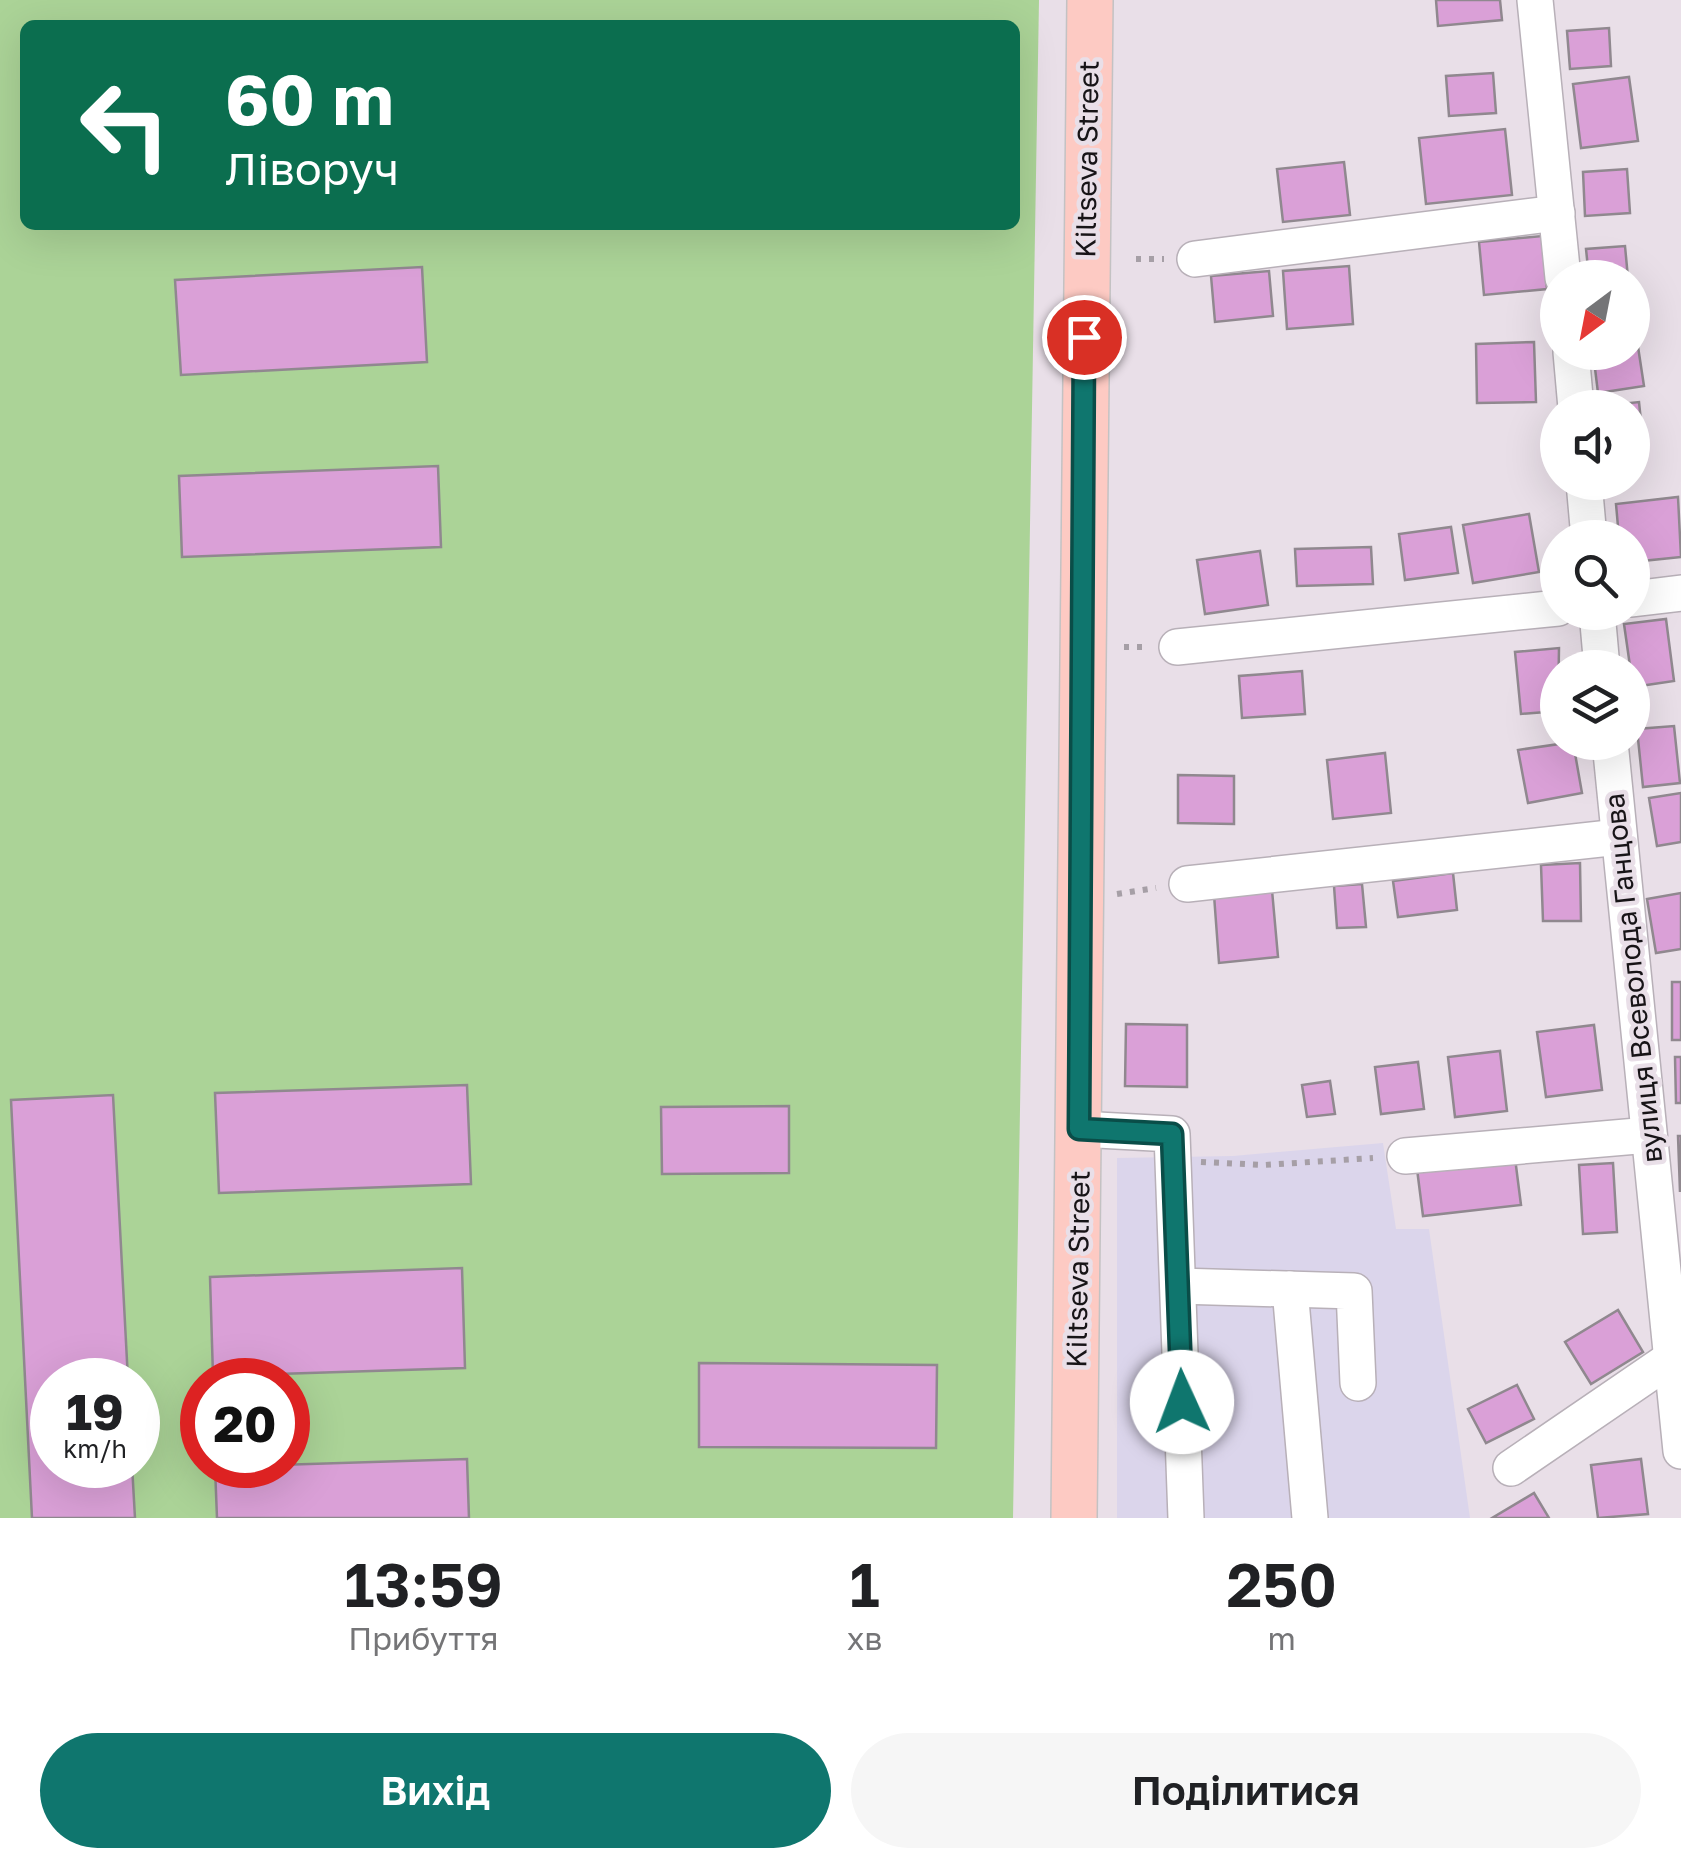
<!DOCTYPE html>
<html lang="uk">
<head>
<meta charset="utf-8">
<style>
  :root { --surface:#fff; --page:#f6f6f6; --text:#202124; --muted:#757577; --accent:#0f766e }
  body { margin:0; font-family:"Golos Text",sans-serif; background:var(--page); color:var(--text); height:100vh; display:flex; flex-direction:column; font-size:38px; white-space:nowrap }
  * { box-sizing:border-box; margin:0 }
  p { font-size:32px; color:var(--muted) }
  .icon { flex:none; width:55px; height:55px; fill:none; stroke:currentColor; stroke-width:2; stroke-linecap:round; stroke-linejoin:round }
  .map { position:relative; height:1518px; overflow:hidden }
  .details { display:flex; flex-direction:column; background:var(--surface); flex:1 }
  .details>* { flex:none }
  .banner { position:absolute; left:20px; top:20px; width:1000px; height:210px; border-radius:15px; box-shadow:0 10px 40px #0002; background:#0b6e4f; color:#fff; overflow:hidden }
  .needle { width:65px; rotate:212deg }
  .buttons { position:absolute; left:1540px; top:260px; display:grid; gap:20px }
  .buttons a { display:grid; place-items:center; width:110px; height:110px; border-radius:50%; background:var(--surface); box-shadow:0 10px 40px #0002; font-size:50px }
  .speed { position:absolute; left:30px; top:1358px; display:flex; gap:20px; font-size:50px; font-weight:700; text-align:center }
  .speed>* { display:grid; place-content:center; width:130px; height:130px; border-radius:50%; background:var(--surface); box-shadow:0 10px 40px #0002; line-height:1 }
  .speed small { font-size:25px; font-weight:400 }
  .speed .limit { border:15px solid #d22; background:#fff; color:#111 }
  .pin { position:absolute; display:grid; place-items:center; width:85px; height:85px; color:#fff; margin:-42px; border:5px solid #fff; border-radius:50%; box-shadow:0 2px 10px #0007 }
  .me { position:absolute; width:110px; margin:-55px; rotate:358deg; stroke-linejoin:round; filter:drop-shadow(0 0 8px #0008) }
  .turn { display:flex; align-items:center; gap:35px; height:210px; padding:0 40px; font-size:45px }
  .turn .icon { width:130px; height:130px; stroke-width:2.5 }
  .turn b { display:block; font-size:70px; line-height:85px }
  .eta { display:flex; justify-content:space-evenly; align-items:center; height:170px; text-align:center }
  .eta b { font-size:60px; font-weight:600; line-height:70px }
  .primary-button { display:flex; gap:20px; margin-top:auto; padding:20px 40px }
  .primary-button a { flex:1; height:115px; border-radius:60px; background:var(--accent); color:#fff; font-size:40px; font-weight:600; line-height:115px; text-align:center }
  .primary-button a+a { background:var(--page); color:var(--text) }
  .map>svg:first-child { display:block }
  .industrial { fill:#dbd5eb }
  .green { fill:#abd397; fill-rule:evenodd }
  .building { fill:#daa0d7; stroke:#90888f; stroke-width:2.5 }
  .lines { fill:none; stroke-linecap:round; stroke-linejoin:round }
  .minor-casing { stroke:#b8b0b8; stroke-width:38 }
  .major-casing { stroke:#c3c2c3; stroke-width:48 }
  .path { stroke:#a69fa6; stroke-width:6; stroke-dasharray:5 8; stroke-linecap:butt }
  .minor { stroke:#fff; stroke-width:35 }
  .major { stroke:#fdcac3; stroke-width:45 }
  .route-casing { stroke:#0a4d48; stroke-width:25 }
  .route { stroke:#0f766e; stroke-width:18 }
  .labels { text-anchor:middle; stroke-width:9; stroke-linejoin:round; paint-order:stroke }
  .street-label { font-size:28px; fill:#171417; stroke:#e9dfe8 }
</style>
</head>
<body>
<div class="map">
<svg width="1681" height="1518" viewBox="0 0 1681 1518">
  <rect width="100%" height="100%" fill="#e9dfe8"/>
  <!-- industrial -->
  <polygon class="industrial" points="1383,1143 1396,1229 1429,1229 1470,1518 1117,1518 1117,1158 1233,1156"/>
  <!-- green -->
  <path class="green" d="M 0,0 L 1039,0 L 1013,1518 L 0,1518 ZM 25,25 L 1015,25 L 1015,225 L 25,225 ZM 52,1380 L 138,1380 L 138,1465 L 52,1465 ZM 202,1380 L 288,1380 L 288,1465 L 202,1465 Z"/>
  <!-- building -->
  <g class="building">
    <polygon points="1436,0 1500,0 1502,20 1438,26"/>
    <polygon points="1609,28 1611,66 1570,69 1567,31"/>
    <polygon points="1493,73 1496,113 1449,116 1446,76"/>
    <polygon points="1629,77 1638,141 1581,148 1573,84"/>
    <polygon points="1505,129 1512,195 1426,204 1419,138"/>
    <polygon points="1344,162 1350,215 1283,222 1277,169"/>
    <polygon points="1627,169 1630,213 1585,216 1583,172"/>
    <polygon points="1542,236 1547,289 1484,295 1479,242"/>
    <polygon points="1625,246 1628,278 1589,278 1586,249"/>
    <polygon points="1349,266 1353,324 1287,329 1283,271"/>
    <polygon points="422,267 427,362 181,375 175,280"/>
    <polygon points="1269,271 1273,316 1215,322 1211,276"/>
    <polygon points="1632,340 1637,340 1644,386 1598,393 1593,352 1632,352"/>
    <polygon points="1534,342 1536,402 1477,403 1476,344"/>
    <polygon points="1639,402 1645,460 1632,462 1632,408 1601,406"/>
    <polygon points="438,466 441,547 182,557 179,476"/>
    <polygon points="1678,497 1681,557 1632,562 1632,538 1619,538 1616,504"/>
    <polygon points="1529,514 1539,572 1473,583 1463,525"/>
    <polygon points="1451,527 1458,573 1405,580 1399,534"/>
    <polygon points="1371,547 1373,584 1297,586 1295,549"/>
    <polygon points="1260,551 1268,605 1205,614 1197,560"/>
    <polygon points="1666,619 1674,681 1633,687 1624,624"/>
    <polygon points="1559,648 1558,711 1521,714 1515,652"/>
    <polygon points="1302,671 1305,714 1242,718 1239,676"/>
    <polygon points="1674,726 1680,783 1643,787 1637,729"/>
    <polygon points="1573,742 1582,793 1528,803 1518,750"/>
    <polygon points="1385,753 1391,813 1333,819 1327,760"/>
    <polygon points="1178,775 1234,776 1234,824 1178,823"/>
    <polygon points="1681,793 1681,842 1657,846 1649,798"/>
    <polygon points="1580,863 1581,921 1543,921 1541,865"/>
    <polygon points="1453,873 1457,910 1398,917 1393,881"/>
    <polygon points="1362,884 1366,927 1337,928 1334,886"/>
    <polygon points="1272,890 1278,957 1219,963 1214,895"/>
    <polygon points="1681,893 1681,949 1656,953 1647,899"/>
    <rect x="1672" y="982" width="9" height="58"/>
    <polygon points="1126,1024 1187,1025 1187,1087 1125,1086"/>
    <polygon points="1594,1025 1602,1090 1546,1097 1537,1032"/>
    <polygon points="1500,1051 1507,1111 1455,1117 1448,1057"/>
    <polygon points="1675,1057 1681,1057 1681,1103 1676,1103"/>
    <polygon points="1418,1062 1424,1109 1381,1114 1375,1067"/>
    <polygon points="1330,1081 1335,1114 1307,1117 1302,1085"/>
    <polygon points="467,1085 471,1184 219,1193 215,1093"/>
    <polygon points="113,1095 128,1380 52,1380 52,1465 132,1465 135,1518 32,1518 11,1100"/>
    <polygon points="789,1106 789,1173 662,1174 661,1107"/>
    <polygon points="1678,1136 1681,1136 1680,1192"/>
    <polygon points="1515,1158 1521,1205 1423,1216 1417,1169"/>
    <polygon points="1613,1163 1617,1232 1583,1234 1579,1165"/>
    <polygon points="462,1268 465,1368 213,1376 210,1277"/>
    <polygon points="1618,1310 1643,1352 1591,1384 1565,1342"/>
    <polygon points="699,1363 937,1365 936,1448 699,1447"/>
    <polygon points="1517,1385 1534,1419 1486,1443 1468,1409"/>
    <polygon points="467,1459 469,1518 217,1518 215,1467"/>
    <polygon points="1641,1459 1648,1514 1598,1518 1591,1465"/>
    <polygon points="1534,1493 1549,1518 1492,1518"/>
  </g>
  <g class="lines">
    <defs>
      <g id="minor">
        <polyline points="1535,0 1563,278"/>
        <polyline points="1195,259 1557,213"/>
        <polyline points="1571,352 1576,408"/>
        <polyline points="1584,482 1589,538"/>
        <polyline points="1632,599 1681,593"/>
        <polyline points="1597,612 1602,668"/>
        <polyline points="1177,647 1558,608"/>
        <polyline points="1610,742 1681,1451"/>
        <polyline points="1187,884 1619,837"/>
        <polyline points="1079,1129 1172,1134 1186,1518"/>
        <polyline points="1405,1156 1649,1135"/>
        <polyline points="1178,1286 1354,1291 1358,1383"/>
        <polyline points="1290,1289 1310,1518"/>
        <polyline points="1511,1468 1672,1358"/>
      </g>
      <polyline id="major" points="1074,1518 1090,0"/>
    </defs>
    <!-- minor casing -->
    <use href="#minor" class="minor-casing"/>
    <!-- major casing -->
    <use href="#major" class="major-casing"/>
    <!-- path -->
    <g class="path">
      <polyline points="1136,259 1164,259"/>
      <polyline points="1124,647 1146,647"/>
      <polyline points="1117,894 1156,888"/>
      <polyline points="1201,1162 1264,1165 1373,1158"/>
    </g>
    <!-- minor -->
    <use href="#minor" class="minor"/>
    <!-- major -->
    <use href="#major" class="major"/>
  </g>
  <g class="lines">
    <defs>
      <polyline id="route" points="1084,337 1079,1129 1172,1134 1182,1402"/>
    </defs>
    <!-- route casing -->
    <use href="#route" class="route-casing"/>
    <!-- route -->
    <use href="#route" class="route"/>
  </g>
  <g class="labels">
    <!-- street labels -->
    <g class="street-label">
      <text transform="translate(1087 159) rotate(-89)" y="10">Kiltseva Street</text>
      <text transform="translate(1633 978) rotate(-96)" y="10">вулиця Всеволода Ганцова</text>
      <text transform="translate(1078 1269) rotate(-89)" y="10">Kiltseva Street</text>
    </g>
  </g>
</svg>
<div class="buttons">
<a><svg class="needle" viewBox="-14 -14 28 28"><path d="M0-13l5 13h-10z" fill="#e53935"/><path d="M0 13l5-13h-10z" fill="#757577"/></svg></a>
<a><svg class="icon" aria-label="sound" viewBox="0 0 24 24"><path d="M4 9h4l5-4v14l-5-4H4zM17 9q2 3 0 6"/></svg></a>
<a><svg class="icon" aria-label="search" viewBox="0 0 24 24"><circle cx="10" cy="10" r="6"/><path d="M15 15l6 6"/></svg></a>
<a><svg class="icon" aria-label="layers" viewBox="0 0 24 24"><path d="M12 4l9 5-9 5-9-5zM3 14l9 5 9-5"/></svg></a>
</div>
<div class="speed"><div>19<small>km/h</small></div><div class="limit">20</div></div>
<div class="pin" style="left:1084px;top:337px;background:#d93025"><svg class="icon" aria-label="arrive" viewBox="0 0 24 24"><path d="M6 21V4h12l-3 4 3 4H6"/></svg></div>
<svg class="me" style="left:1182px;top:1402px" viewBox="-20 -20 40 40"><circle r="19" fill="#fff"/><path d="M0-13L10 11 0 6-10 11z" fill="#0f766e"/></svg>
<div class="banner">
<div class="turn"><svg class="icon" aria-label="left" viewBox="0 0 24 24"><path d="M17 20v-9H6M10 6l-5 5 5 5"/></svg><div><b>60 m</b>Ліворуч</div></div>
</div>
</div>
<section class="details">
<div class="eta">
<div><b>13:59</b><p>Прибуття</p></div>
<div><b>1</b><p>хв</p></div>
<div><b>250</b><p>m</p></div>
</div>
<div class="primary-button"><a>Вихід</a><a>Поділитися</a></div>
</section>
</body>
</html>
